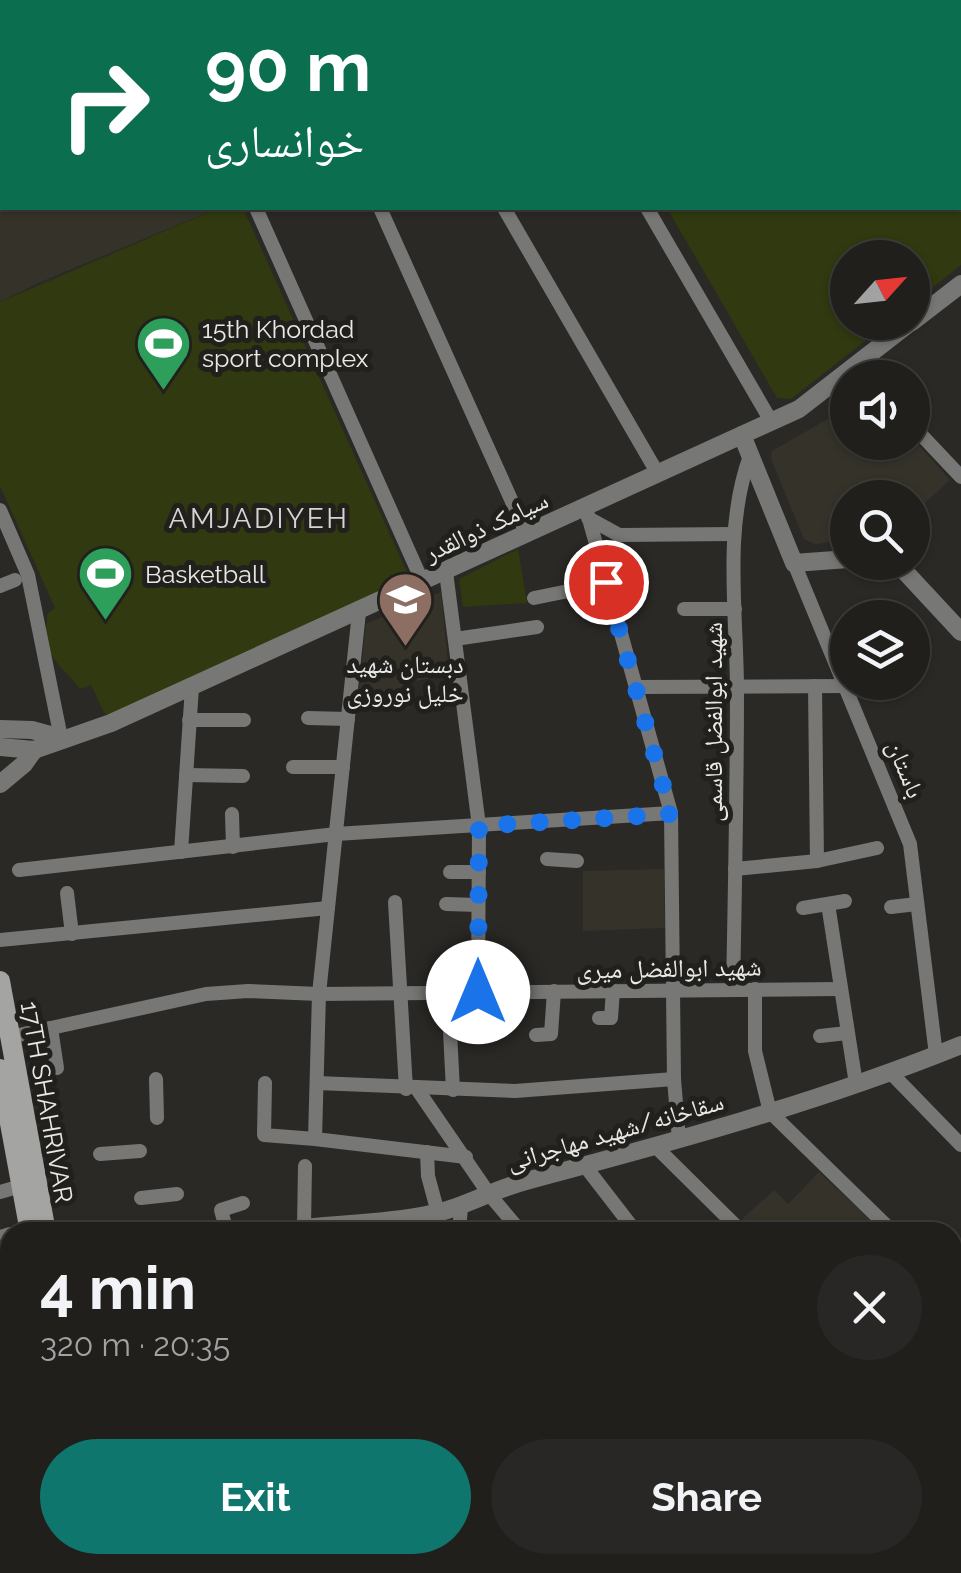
<!DOCTYPE html>
<html lang="en">
<head>
<meta charset="utf-8">
<style>
  :root { --surface:#201f1c; --page:#282725; --text:#f1f3f6; --muted:#a2a2a3; --line:#3d3d3b; --accent:#0f766e }
  body { margin:0; font-family:Raleway,"Noto Naskh Arabic",sans-serif; background:var(--page); color:var(--text); height:100vh; display:flex; flex-direction:column; font-size:38px; white-space:nowrap }
  * { box-sizing:border-box; margin:0 }
  p { font-size:32px; color:var(--muted) }
  .icon { flex:none; width:55px; height:55px; fill:none; stroke:currentColor; stroke-width:2; stroke-linecap:round; stroke-linejoin:round }
  .map { position:relative; flex:1; overflow:hidden }
  .panel { position:absolute; left:0px; top:1222px; width:962px; height:352px; display:flex; flex-direction:column; background:var(--surface); border-radius:30px 30px 0 0; box-shadow:0 2px 8px #0004,0 0 0 2px var(--line) }
  .panel>* { flex:none }
  .hud { position:absolute; left:0px; top:0px; width:962px; height:210px; box-shadow:0 2px 8px #0004,0 0 0 2px var(--line); background:#0b6e4f; color:#fff; overflow:hidden }
  .needle { width:65px; rotate:63deg }
  .tools { position:absolute; left:830px; top:240px; display:grid; gap:20px }
  .tools a { display:grid; place-items:center; width:100px; height:100px; border-radius:50%; background:var(--surface); box-shadow:0 2px 8px #0004,0 0 0 2px var(--line); font-size:50px }
  .pin { position:absolute; display:grid; place-items:center; width:85px; height:85px; color:#fff; margin:-42px; border:5px solid #fff; border-radius:50%; box-shadow:0 2px 10px #0007 }
  .me { position:absolute; width:110px; margin:-55px; rotate:0deg; stroke-linejoin:round; filter:drop-shadow(0 0 8px #0008) }
  .turn { display:flex; align-items:center; gap:35px; height:210px; padding:0 40px; font-size:45px }
  .turn .icon { width:130px; height:130px; stroke-width:2.5 }
  .turn b { display:block; font-size:70px; line-height:85px }
  .round { display:grid; place-items:center; flex:none; width:105px; height:105px; border-radius:52px; background:var(--page) }
  .summary { display:flex; align-items:center; justify-content:space-between; height:170px; padding:0 40px }
  h1 { font-size:60px; font-weight:700; line-height:75px }
  .action { display:flex; gap:20px; margin-top:auto; padding:20px 40px }
  .action a { flex:1; height:115px; border-radius:60px; background:var(--accent); color:#fff; font-size:40px; font-weight:700; line-height:115px; text-align:center }
  .action a+a { background:var(--page); color:var(--text) }
  .map>svg:first-child { display:block }
  .built { fill:#343229 }
  .green { fill:#30390f }
  .lines { fill:none; stroke-linecap:round; stroke-linejoin:round }
  .minor { stroke:#777876; stroke-width:14 }
  .tertiary { stroke:#777876; stroke-width:18 }
  .secondary { stroke:#a4a5a2; stroke-width:20 }
  .route { stroke:#1a73e8; stroke-width:18; stroke-dasharray:0 32.4 }
  .labels { text-anchor:middle; stroke-width:10; stroke-linejoin:round; paint-order:stroke }
  .poi-label { font-size:25px; fill:#e8e8e5; stroke:#21201d; text-anchor:start }
  .street-label { font-size:25px; fill:#e8e8e5; stroke:#21201d }
  .neighbourhood-label { font-size:28px; letter-spacing:2.5px; fill:#d6d5d1; stroke:#21201d }
</style>
</head>
<body>
<div class="map">
<svg width="961" height="1573" viewBox="0 0 961 1573">
  <rect width="100%" height="100%" fill="#2a2926"/>
  <!-- built -->
  <g class="built">
    <polygon points="2,61 2,208 218,208 36,284 0,302 0,210 4,216 0,207"/>
    <polygon points="847,408 848,442 912,442 913,439 950,480 913,514 912,498 848,498 847,540 815,544 804,539 771,459 772,451"/>
    <polygon points="441,592 449,674 412,682 409,708 357,706 366,624"/>
    <polygon points="664,869 665,928 583,931 583,871"/>
    <polygon points="819,1172 872,1221 859,1232 757,1232 742,1219 774,1190 788,1204"/>
  </g>
  <!-- green -->
  <g class="green">
    <polygon points="549,0 961,0 961,265 913,303 912,258 848,258 848,322 888,323 791,399 777,398 667,208 960,208 960,2"/>
    <path d="M 218,208 L 243,208 L 410,579 L 110,716 L 104,713 L 91,685 L 80,689 C 69,673 50,662 46,640 C 44,632 48,623 47,614 L 55,608 L 0,486 L 0,302 Z"/>
    <polygon points="518,549 527,603 463,607 459,579"/>
  </g>
  <g class="lines">
    <!-- minor -->
    <g class="minor">
      <polyline points="47,0 47,2"/>
      <polyline points="162,0 163,2"/>
      <polyline points="262,0 265,2"/>
      <polyline points="360,0 362,2"/>
      <polyline points="527,0 529,2"/>
      <polyline points="256,208 423,583"/>
      <polyline points="380,208 527,535"/>
      <polyline points="504,208 658,474"/>
      <polyline points="647,208 771,421"/>
      <polyline points="857,365 868,378"/>
      <polyline points="912,425 961,477"/>
      <polyline points="586,508 671,813 674,1079 679,1140"/>
      <polyline points="0,510 28,575 61,738"/>
      <polyline points="588,518 619,535 734,534"/>
      <polyline points="794,563 910,844 936,1055"/>
      <polyline points="446,572 479,826 478,992"/>
      <polyline points="0,586 15,580"/>
      <polyline points="534,598 593,586"/>
      <polyline points="684,609 735,609"/>
      <polyline points="359,612 319,994 315,1139 466,1157"/>
      <polyline points="455,639 537,627"/>
      <polyline points="815,686 817,861"/>
      <polyline points="636,687 846,686"/>
      <polyline points="308,718 348,719"/>
      <polyline points="189,720 244,720"/>
      <polyline points="293,767 343,767"/>
      <polyline points="186,775 243,776"/>
      <polyline points="232,814 233,847"/>
      <polyline points="181,852 192,687"/>
      <polyline points="547,859 577,861"/>
      <polyline points="735,869 817,861 877,848"/>
      <polyline points="19,870 336,834 671,813"/>
      <polyline points="450,872 479,872"/>
      <polyline points="67,893 72,934"/>
      <polyline points="395,902 406,1089"/>
      <polyline points="446,904 478,905"/>
      <polyline points="828,904 856,1084"/>
      <polyline points="891,907 917,904"/>
      <polyline points="803,908 845,901"/>
      <polyline points="0,940 328,908"/>
      <polyline points="755,989 755,1051 770,1112 893,1232"/>
      <path d="M 733,990 C 735,890 737,791 737,691 C 737,614 723,530 750,456"/>
      <polyline points="448,992 453,1090"/>
      <polyline points="599,1018 611,1018 613,991"/>
      <polyline points="51,1028 57,1068"/>
      <polyline points="536,1035 551,1034 554,991"/>
      <polyline points="820,1036 847,1033"/>
      <polyline points="10,1037 206,994 248,991 319,994 840,989"/>
      <polyline points="891,1073 961,1145"/>
      <polyline points="156,1079 157,1118"/>
      <polyline points="265,1083 264,1135 315,1139"/>
      <polyline points="317,1083 515,1091 674,1079"/>
      <polyline points="417,1089 489,1194 521,1232"/>
      <polyline points="656,1147 742,1232"/>
      <polyline points="427,1152 428,1176 438,1213"/>
      <polyline points="100,1154 140,1151"/>
      <polyline points="585,1166 636,1232"/>
      <polyline points="0,1192 21,1186"/>
      <polyline points="141,1198 177,1194"/>
      <polyline points="304,1227 305,1166"/>
      <polyline points="227,1232 221,1210 243,1203"/>
      <polyline points="459,1232 461,1207"/>
      <polyline points="0,1237 10,1234"/>
      <polyline points="952,1277 961,1269"/>
      <polyline points="952,1291 961,1299"/>
      <polyline points="952,1440 961,1449"/>
      <polyline points="200,1565 216,1573"/>
      <polyline points="912,1565 919,1573"/>
      <polyline points="283,1573 287,1565"/>
      <polyline points="448,1573 452,1565"/>
      <polyline points="497,1573 497,1565"/>
      <polyline points="555,1573 555,1565"/>
      <polyline points="751,1573 755,1565"/>
      <polyline points="852,1573 860,1565"/>
    </g>
    <!-- tertiary -->
    <g class="tertiary">
      <polyline points="106,2 111,0"/>
      <polyline points="437,2 439,0"/>
      <polyline points="0,50 2,49"/>
      <polyline points="912,322 961,284"/>
      <polyline points="742,435 794,563 848,559"/>
      <polyline points="896,562 961,632"/>
      <polyline points="0,729 32,730 61,738"/>
      <polyline points="0,747 34,750 111,723 799,409 911,322"/>
      <polyline points="0,784 24,764 34,750"/>
      <path d="M 275,1232 C 325,1223 376,1225 426,1215 C 462,1209 491,1190 526,1181 C 673,1142 820,1102 961,1045"/>
      <polyline points="0,1359 10,1355"/>
      <polyline points="34,1573 36,1565"/>
    </g>
    <!-- secondary -->
    <g class="secondary">
      <polyline points="0,981 46,1232"/>
      <polyline points="0,1069 30,1232"/>
      <polyline points="110,1565 113,1573"/>
      <polyline points="127,1565 129,1573"/>
    </g>
  </g>
  <g class="lines">
    <!-- route -->
    <polyline class="route" points="478,992 479,826 671,814 606,582"/>
  </g>
  <!-- icons -->
  <defs>
    <symbol id="stadium-pin" viewBox="-11 -11 22 30"><path d="M0 17L-7.5 6A9.5 9.5 0 1 1 7.5 6Z" fill="#2e9e5b" stroke="#21201d"/><path d="M0-5a6.5 5 0 1 0 0 10a6.5 5 0 1 0 0-10ZM-3.5-1.8h7v3.6h-7Z" fill="#fff"/></symbol>
    <symbol id="school-pin" viewBox="-11 -11 22 30"><path d="M0 17L-7.5 6A9.5 9.5 0 1 1 7.5 6Z" fill="#8d6e63" stroke="#21201d"/><path d="M0-5L7-2L0 1L-7-2ZM-4 1L0 2.5L4 1V4Q0 6-4 4Z" fill="#fff"/></symbol>
  </defs>
  <g fill-rule="evenodd">
    <use href="#stadium-pin" x="132" y="312" width="63" height="86"/>
    <use href="#stadium-pin" x="74" y="542" width="63" height="86"/>
    <use href="#school-pin" x="374" y="568" width="63" height="86"/>
  </g>
  <g class="labels">
    <!-- poi labels -->
    <g class="poi-label">
      <text x="202" y="338">15th Khordad<tspan x="202" dy="29">sport complex</tspan></text>
      <text x="145" y="583">Basketball</text>
      <text x="405" y="673" text-anchor="middle">دبستان شهید<tspan x="405" dy="29">خلیل نوروزی</tspan></text>
    </g>
    <!-- street labels -->
    <g class="street-label">
      <text transform="translate(486 526) rotate(-25)" y="9">سیامک ذوالقدر</text>
      <text transform="translate(713 722) rotate(-90)" y="9">شهید ابوالفضل قاسمی</text>
      <text transform="translate(906 769) rotate(68)" y="9">باستان</text>
      <text transform="translate(669 968) rotate(-1)" y="9">شهید ابوالفضل میری</text>
      <text transform="translate(47 1102) rotate(80)" y="9">17TH SHAHRIVAR</text>
      <text transform="translate(615 1131) rotate(-16)" y="9">سقاخانه/شهید مهاجرانی</text>
    </g>
    <!-- neighbourhood labels -->
    <g class="neighbourhood-label">
      <text x="259" y="528">AMJADIYEH</text>
    </g>
  </g>
</svg>
<div class="tools">
<a><svg class="needle" viewBox="-14 -14 28 28"><path d="M0-13l5 13h-10z" fill="#e53935"/><path d="M0 13l5-13h-10z" fill="#a2a2a3"/></svg></a>
<a><svg class="icon" aria-label="sound" viewBox="0 0 24 24"><path d="M4 9h4l5-4v14l-5-4H4zM17 9q2 3 0 6"/></svg></a>
<a><svg class="icon" aria-label="search" viewBox="0 0 24 24"><circle cx="10" cy="10" r="6"/><path d="M15 15l6 6"/></svg></a>
<a><svg class="icon" aria-label="layers" viewBox="0 0 24 24"><path d="M12 4l9 5-9 5-9-5zM3 14l9 5 9-5"/></svg></a>
</div>
<div class="pin" style="left:606px;top:582px;background:#d93025"><svg class="icon" aria-label="arrive" viewBox="0 0 24 24"><path d="M6 21V4h12l-3 4 3 4H6"/></svg></div>
<svg class="me" style="left:478px;top:992px" viewBox="-20 -20 40 40"><circle r="19" fill="#fff"/><path d="M0-13L10 11 0 6-10 11z" fill="#1a73e8"/></svg>
<div class="hud">
<div class="turn"><svg class="icon" aria-label="right" viewBox="0 0 24 24"><path d="M7 20v-9h11M14 6l5 5-5 5"/></svg><div><b>90 m</b>خوانساری</div></div>
</div>
<section class="panel">
<div class="summary"><div><h1>4 min</h1><p>320 m · 20:35</p></div><a class="round"><svg class="icon" aria-label="close" viewBox="0 0 24 24"><path d="M6 6l12 12M18 6L6 18"/></svg></a></div>
<div class="action"><a>Exit</a><a>Share</a></div>
</section>
</div>
</body>
</html>
